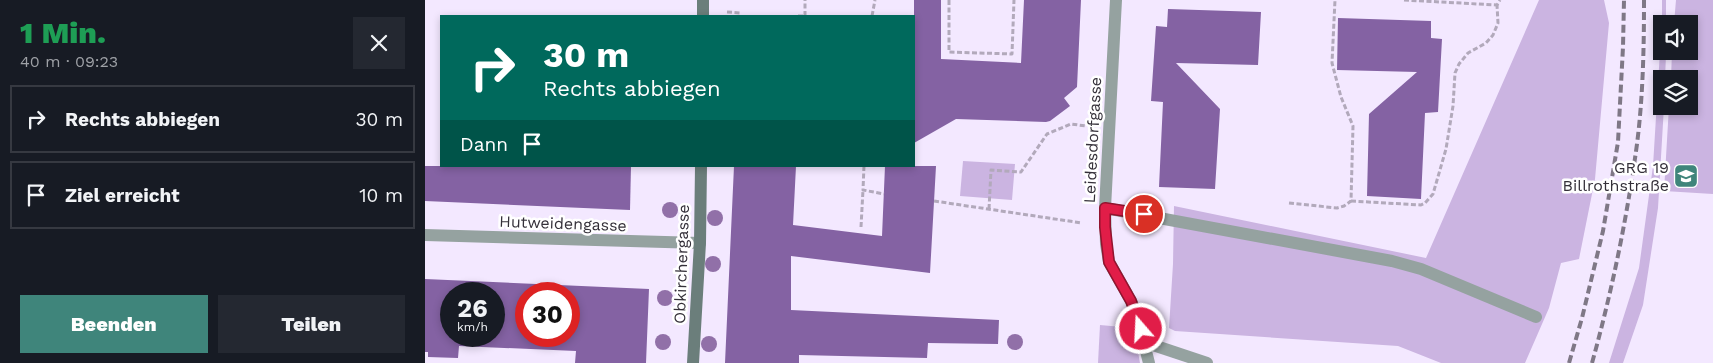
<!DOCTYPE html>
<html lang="de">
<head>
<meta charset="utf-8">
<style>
  :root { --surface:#171b24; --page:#242831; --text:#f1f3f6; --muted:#9ea1a6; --line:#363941; --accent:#3f857b }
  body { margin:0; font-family:"Work Sans",sans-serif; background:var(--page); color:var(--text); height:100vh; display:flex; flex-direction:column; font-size:19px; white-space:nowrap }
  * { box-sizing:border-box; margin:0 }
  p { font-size:16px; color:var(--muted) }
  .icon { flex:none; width:28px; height:28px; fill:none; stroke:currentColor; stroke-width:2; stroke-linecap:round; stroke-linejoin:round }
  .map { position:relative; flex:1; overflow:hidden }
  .sheet { display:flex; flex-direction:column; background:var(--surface); width:425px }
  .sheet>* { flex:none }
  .guide { position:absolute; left:15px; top:15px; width:475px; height:152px; border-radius:0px; box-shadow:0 2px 8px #0003; background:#00695c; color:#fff; overflow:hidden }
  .buttons { position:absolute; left:1228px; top:15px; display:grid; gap:10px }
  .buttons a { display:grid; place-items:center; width:45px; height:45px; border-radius:0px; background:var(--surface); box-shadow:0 2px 8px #0003; font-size:25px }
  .speed { position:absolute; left:15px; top:282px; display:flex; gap:10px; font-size:25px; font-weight:700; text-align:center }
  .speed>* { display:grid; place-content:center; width:65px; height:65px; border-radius:50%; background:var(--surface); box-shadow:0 2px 8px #0003; line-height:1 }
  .speed small { font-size:12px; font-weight:400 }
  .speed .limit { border:8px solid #d22; background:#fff; color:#111 }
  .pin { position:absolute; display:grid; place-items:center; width:42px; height:42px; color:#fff; margin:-21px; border:2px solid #fff; border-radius:50%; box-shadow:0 1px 5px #0007 }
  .me { position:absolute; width:55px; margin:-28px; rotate:341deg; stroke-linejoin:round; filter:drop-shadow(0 0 4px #0008) }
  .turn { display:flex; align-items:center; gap:18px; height:105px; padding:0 20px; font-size:22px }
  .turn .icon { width:65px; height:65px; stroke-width:2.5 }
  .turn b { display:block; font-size:35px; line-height:42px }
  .then { display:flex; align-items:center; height:48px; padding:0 20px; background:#0003; gap:10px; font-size:19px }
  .round { display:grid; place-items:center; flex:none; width:52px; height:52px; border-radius:0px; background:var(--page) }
  .overview { display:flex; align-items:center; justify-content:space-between; height:85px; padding:0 20px }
  h1 { font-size:30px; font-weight:800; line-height:38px; color:#1e9e55 }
  .primary-button { display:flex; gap:10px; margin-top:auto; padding:10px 20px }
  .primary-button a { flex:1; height:58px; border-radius:0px; background:var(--accent); color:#fff; font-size:20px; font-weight:800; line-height:58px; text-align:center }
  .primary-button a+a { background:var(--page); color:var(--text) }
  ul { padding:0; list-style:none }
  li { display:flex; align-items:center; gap:15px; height:68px; margin:0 10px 8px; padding:0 10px; border:2px solid var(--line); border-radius:0px }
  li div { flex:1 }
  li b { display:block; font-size:19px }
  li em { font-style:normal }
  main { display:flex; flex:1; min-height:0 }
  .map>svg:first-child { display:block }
  .green { fill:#cbb4e1 }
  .building { fill:#8462a3; fill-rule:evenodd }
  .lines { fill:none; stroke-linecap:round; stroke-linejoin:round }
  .path { stroke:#b2a9bb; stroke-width:3; stroke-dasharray:5 2.5; stroke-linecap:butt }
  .lane { stroke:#95a2a0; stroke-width:12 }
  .street { stroke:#95a2a0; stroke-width:12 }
  .secondary { stroke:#6b7e7b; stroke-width:12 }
  .rail { stroke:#7f7886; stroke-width:4; stroke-dasharray:8 4; stroke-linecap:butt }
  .tree { fill:#9170a8 }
  .route-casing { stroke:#92132f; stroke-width:12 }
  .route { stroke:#e11d48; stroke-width:9 }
  .labels { text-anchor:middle; stroke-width:5; stroke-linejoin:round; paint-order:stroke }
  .street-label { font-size:16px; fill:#343039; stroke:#fff }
  .poi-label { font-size:16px; fill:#343039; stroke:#fff; text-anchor:end }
</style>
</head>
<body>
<main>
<section class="sheet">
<div class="overview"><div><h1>1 Min.</h1><p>40 m · 09:23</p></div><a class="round"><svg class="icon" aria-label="close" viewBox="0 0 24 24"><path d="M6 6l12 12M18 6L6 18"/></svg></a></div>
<ul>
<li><svg class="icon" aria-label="right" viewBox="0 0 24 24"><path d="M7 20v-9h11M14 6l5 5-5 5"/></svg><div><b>Rechts abbiegen</b></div><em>30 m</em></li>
<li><svg class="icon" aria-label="arrive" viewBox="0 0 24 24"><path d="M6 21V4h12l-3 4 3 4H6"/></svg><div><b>Ziel erreicht</b></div><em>10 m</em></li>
</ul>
<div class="primary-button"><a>Beenden</a><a>Teilen</a></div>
</section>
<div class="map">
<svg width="1288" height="363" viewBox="0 0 1288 363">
  <rect width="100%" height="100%" fill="#f3e8ff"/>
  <!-- green -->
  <g class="green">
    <polygon points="1114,0 1179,0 1184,23 1170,179 1154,259 1136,263 1124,308 1100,363 1016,363 973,346 750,331 744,328 748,264 749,206 1001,258"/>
    <rect x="1237" y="0" width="4" height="24"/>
    <polygon points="1251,0 1288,0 1288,194 1239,191 1244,106 1264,106 1264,79 1246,79 1247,51 1264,51 1264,24 1249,24"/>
    <polygon points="1236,35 1236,51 1241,51 1241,55 1240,79 1236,79 1236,106 1239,106 1233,208 1218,305 1198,363 1184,363 1214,268 1228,166"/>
    <polygon points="538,161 590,164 587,200 535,196"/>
    <polygon points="675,325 697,327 713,352 715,363 673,363"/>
  </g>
  <!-- building -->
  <g class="building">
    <polygon points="489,0 516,0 516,59 596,63 599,0 656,0 652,87 639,98 645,106 625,121 621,122 531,119 489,143"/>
    <polygon points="743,9 836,12 833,65 751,63 795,109 790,189 734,187 738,102 726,101 731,26 742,27"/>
    <polygon points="913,18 1006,21 1006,38 1017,39 1013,112 1000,113 996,199 942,196 944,114 992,72 912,70"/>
    <polygon points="0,166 206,166 205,210 0,201"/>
    <polygon points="309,166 371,166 368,225 457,236 460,166 511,166 505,273 366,256 366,310 574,320 573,344 503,343 502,358 374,355 374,363 300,363"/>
    <path d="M 0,279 L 224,289 L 221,363 L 150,363 L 151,351 L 34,346 L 33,358 L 3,357 L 3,352 L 0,352 ZM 26,294 L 69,294 L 69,336 L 26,336 ZM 101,294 L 144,294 L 144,336 L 101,336 Z"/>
  </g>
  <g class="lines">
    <!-- path -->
    <g class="path">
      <polyline points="524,0 524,52 587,54 589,0"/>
      <polyline points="979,0 1072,5 1075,0"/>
      <polyline points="302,12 316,13"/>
      <polyline points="373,16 381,16"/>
      <polyline points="380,16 380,0"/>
      <polyline points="447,16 450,0"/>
      <polyline points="439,166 438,190 459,194"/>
      <polyline points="509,201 657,223"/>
      <polyline points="926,201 996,205 1000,203 1008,194 1021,149 1028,106 1030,73 1034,64 1043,53 1061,43 1068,35 1073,23 1072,5"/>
      <polyline points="864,203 912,208 919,206 926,201 928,126 916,97 907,63 910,0"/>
      <polyline points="564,209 566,170 596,172 622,134 646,124 661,126"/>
      <polyline points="436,227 438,190"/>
    </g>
    <!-- lane -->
    <g class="lane">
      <polyline points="680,208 967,261 996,269 1111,317"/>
      <polyline points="719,342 782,363"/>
    </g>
    <!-- street -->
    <g class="street">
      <polyline points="691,0 680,208 681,244 684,262 706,301 712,316 724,363"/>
      <polyline points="0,235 275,243"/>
    </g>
    <!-- secondary -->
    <g class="secondary">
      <polyline points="278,16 278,0"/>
      <polyline points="268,363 275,243 276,166"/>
    </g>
    <!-- rail -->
    <g class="rail">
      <polyline points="1144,363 1157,318 1178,231 1193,142 1198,47 1199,0"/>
      <path d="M 1167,363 C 1187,291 1202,218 1212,144 C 1218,97 1219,48 1219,0"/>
    </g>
  </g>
  <!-- trees -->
  <g class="tree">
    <circle cx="245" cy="210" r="8"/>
    <circle cx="290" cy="218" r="8"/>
    <circle cx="288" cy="264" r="8"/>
    <circle cx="240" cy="298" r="8"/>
    <circle cx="238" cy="342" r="8"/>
    <circle cx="590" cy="342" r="8"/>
    <circle cx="284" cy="344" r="8"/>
  </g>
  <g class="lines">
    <defs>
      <polyline id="route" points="716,329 706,301 684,262 680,227 680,208 719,214"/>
    </defs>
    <!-- route casing -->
    <use href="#route" class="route-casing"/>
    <!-- route -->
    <use href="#route" class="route"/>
  </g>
  <!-- icons -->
  <defs>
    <symbol id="school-square" viewBox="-11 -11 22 22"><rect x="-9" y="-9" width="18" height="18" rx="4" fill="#3f857b" stroke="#fff"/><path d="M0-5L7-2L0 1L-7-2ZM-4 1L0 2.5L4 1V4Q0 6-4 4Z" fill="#fff"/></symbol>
  </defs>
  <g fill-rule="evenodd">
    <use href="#school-square" x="1247" y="162" width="28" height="28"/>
  </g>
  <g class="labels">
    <!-- street labels -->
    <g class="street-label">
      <text transform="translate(667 140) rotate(-87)" y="6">Leidesdorfgasse</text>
      <text transform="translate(138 223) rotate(2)" y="6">Hutweidengasse</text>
      <text transform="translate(256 264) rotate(-88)" y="6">Obkirchergasse</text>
    </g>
    <!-- poi labels -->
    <g class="poi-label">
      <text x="1244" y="173">GRG 19<tspan x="1244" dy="18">Billrothstraße</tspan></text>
    </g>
  </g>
</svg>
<div class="buttons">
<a><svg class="icon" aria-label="sound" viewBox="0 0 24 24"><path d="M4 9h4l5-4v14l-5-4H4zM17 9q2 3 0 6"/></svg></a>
<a><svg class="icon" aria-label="layers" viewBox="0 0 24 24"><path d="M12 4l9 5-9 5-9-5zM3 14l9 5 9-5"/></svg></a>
</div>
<div class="speed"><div>26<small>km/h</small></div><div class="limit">30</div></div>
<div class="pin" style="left:719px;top:214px;background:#d93025"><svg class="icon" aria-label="arrive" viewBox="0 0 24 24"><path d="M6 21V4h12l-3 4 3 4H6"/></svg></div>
<svg class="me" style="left:716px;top:329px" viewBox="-20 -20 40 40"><circle r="17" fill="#e11d48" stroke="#fff" stroke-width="3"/><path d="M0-11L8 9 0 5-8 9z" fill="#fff"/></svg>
<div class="guide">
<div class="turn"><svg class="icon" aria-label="right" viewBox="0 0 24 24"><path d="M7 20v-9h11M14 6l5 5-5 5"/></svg><div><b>30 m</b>Rechts abbiegen</div></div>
<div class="then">Dann<svg class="icon" aria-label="arrive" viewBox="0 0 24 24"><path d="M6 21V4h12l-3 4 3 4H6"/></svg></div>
</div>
</div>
</main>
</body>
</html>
